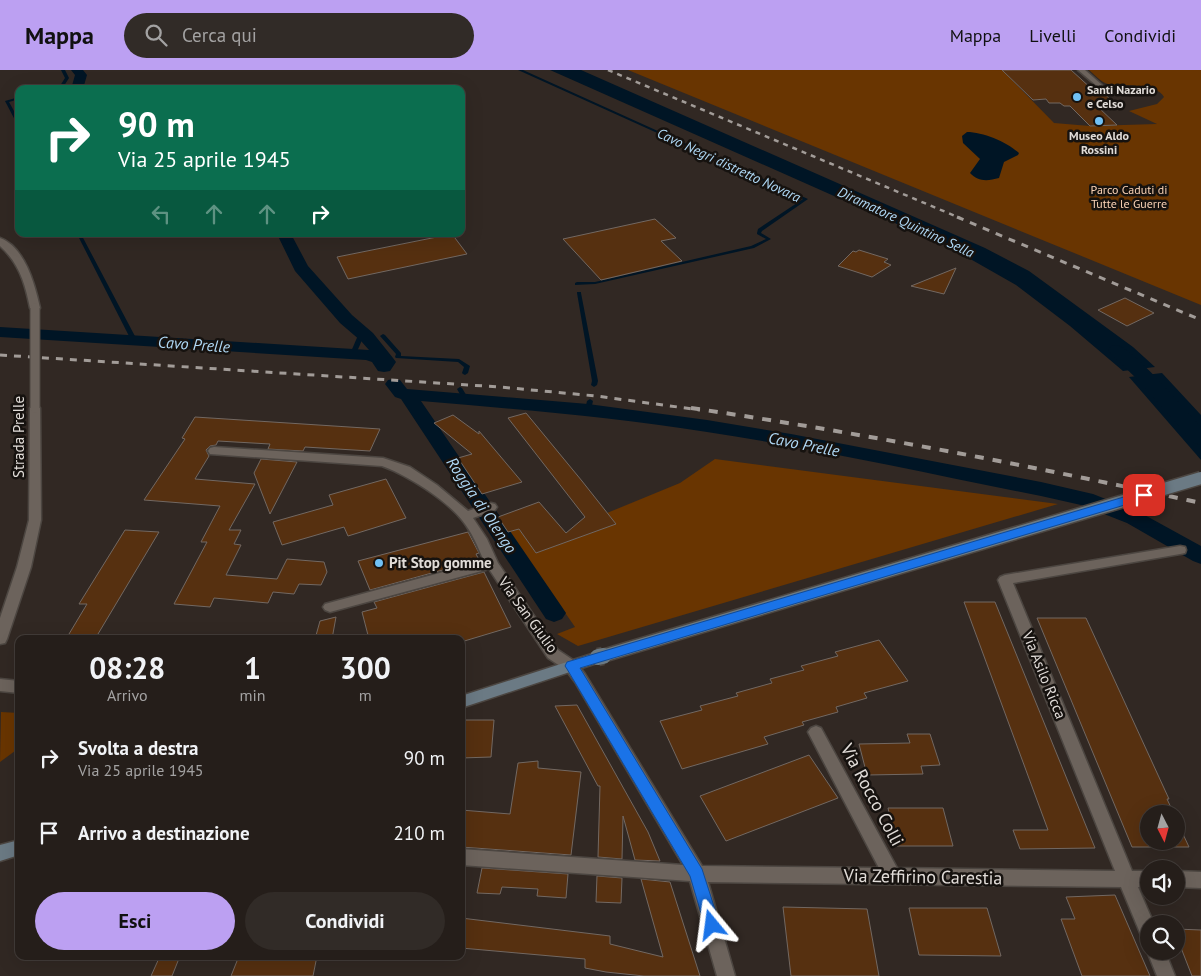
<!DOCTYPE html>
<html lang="it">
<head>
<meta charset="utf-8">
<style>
  :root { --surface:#251e1a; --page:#312b27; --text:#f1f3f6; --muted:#a3a2a2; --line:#423c39; --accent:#bca0f2 }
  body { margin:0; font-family:"PT Sans",sans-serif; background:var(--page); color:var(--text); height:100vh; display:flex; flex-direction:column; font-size:19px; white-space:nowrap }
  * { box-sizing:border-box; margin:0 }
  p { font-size:16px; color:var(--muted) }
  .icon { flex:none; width:28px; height:28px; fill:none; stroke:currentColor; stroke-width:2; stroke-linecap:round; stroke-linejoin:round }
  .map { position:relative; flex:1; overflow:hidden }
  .sheet { position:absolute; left:15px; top:565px; width:450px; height:325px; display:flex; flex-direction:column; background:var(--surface); border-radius:10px; box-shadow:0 5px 20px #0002,0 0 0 1px var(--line) }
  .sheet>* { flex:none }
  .banner { position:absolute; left:15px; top:15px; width:450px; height:152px; border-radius:10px; box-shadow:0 5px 20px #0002,0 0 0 1px var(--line); background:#0b6e4f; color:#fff; overflow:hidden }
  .needle { width:32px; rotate:174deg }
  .controls { position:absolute; left:1140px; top:735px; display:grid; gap:10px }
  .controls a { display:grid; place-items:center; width:45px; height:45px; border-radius:50%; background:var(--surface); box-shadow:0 5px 20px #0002,0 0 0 1px var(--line); font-size:25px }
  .pin { position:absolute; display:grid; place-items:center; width:42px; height:42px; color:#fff; margin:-21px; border-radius:10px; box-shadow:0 2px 8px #0006 }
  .me { position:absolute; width:55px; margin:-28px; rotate:344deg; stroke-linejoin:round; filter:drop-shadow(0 0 4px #0008) }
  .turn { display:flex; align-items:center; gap:18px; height:105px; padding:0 20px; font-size:22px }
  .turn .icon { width:65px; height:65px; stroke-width:2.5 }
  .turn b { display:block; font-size:35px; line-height:42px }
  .lanes { display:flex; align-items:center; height:48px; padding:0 20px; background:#0003; justify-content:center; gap:25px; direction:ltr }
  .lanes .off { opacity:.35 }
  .eta { display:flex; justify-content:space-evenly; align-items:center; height:85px; text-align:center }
  .eta b { font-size:30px; font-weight:600; line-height:35px }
  .primary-button { display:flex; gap:10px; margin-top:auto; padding:10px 20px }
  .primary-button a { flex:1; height:58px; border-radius:30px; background:var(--accent); color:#111; font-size:20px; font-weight:600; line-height:58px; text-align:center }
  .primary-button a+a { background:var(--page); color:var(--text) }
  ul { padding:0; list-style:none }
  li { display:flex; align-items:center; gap:15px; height:75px; padding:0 20px }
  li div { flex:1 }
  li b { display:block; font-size:19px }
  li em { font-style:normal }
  header { display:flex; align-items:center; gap:30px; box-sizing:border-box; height:70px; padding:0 25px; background:var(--accent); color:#111 }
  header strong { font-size:24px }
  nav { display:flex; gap:28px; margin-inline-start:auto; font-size:18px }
  .search { width:350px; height:45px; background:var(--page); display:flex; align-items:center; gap:12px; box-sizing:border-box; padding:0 18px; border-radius:28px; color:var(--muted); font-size:19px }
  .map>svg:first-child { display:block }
  .green { fill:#693501 }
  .water { fill:#001525 }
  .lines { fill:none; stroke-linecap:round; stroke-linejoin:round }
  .stream { fill:#001525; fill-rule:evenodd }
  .canal { fill:#001525; fill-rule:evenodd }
  .building { fill:#563010; stroke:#726862 }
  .street-casing { stroke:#4c4641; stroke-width:3 }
  .secondary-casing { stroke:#4c4641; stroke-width:3 }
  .street { fill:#6c635c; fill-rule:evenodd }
  .secondary { fill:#6b7a84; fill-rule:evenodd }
  .rail-far2 { stroke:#a29c98; stroke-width:2.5; stroke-dasharray:5 5; stroke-linecap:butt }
  .rail-far1 { stroke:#a29c98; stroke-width:3; stroke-dasharray:7 7; stroke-linecap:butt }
  .rail { stroke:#a29c98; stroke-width:4; stroke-dasharray:9 9; stroke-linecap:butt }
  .street-bridge-casing { stroke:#4c4641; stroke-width:11; stroke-linecap:butt }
  .secondary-bridge-far1-casing { stroke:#4c4641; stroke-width:15; stroke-linecap:butt }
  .secondary-bridge-casing { stroke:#4c4641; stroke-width:19; stroke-linecap:butt }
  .street-bridge { stroke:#6c635c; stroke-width:9 }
  .secondary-bridge-far1 { stroke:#6b7a84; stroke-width:12 }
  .secondary-bridge { stroke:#6b7a84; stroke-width:16 }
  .route { fill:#1a73e8; stroke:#114b97 }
  .poi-dot { fill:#71c1f5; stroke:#16120f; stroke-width:2 }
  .labels { text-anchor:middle; stroke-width:5; stroke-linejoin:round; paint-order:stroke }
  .far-poi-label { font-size:12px; font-weight:bold; fill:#e1dcd8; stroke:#16120f; text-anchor:start }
  .far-park-label { font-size:12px; fill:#fbd3b6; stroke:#16120f }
  .far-water-label { font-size:14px; font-style:italic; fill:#afd8f5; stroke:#16120f }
  .street-label { font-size:15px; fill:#e1dcd8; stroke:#16120f }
  .poi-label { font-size:15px; font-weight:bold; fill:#e1dcd8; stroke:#16120f; text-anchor:start }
  .water-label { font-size:16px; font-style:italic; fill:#afd8f5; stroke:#16120f }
  .near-street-label { font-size:18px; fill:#e1dcd8; stroke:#16120f }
</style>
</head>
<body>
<header>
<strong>Mappa</strong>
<div class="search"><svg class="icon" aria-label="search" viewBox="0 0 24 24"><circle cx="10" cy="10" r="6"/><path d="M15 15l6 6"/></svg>Cerca qui</div>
<nav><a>Mappa</a><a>Livelli</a><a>Condividi</a></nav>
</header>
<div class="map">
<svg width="1201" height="906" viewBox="0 0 1201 906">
  <rect width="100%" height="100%" fill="#312823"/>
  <!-- green -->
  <g class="green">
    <path d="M 628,0 L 1002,0 L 1054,53 L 1090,56 L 1157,54 L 1129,41 L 1157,34 L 1164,27 C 1157,13 1121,16 1108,14 C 1102,13 1094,4 1089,0 L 1201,0 L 1201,235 Z"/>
    <polygon points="715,389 1058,434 578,576 557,564 575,557 509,462 519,459 536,483 616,454 607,443 680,413"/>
    <polygon points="1,642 19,643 19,678 0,692"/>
  </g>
  <!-- water -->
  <g class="water">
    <polygon points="550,0 581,0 985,178 1029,201 1133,277 1155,297 1123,301 1070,256 1016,215 951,178"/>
    <path d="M 967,62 C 983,62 1007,72 1019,83 L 1018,85 L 1004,92 L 999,108 C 988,111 978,112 970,103 L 980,89 L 963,73 L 962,66 Z"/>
    <polygon points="1162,303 1201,345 1201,390 1129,307"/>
  </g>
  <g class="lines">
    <!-- stream -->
    <g class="stream">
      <polygon points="61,0 65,0 69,8 62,19 58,19 65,8"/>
      <polygon points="518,0 523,0 808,129 762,161 761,163 771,169 754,178 595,214 575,215 575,213 577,212 595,212 751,176 766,169 757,164 757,163 758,159 803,129"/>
      <polygon points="19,27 19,29 9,32 19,50 19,55 17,54 5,31"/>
      <polygon points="77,164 81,164 137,270 136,271 132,271 131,270"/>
      <polygon points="577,222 581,222 581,223 598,311 597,315 594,317 591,315 592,311 577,223"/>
      <polygon points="362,261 365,263 356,284 353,286 351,285 350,284 359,263"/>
      <polygon points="383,264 385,265 401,283 401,286 459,289 470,296 468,303 465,305 463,304 462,303 464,297 458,292 396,288 395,287 396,284 380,266"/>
      <polygon points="460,317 462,318 468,328 467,329 463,329 462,328 457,319"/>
      <polygon points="590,329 593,331 591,340 588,342 585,340 587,331"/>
    </g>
    <!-- canal -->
    <g class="canal">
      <polygon points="71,0 83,0 87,5 83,19 71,19 75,5"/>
      <polygon points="277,164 291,164 308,196 352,245 373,263 393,288 396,292 390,301 384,302 378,301 372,292 366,290 0,267 0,257 369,280 361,271 340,253 295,201"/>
      <path d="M 1117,275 C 1134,279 1186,341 1201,357 L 1201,375 L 1194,373 L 1138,310 L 1111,284 L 1108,280 L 1111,276 Z"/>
      <path d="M 394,309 L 400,310 L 407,319 L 588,334 L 707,350 L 791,364 L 1041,412 L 1093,424 L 1141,443 L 1201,476 L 1201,494 L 1193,491 L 1127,453 L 1081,435 L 1041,426 C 930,404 819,379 707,362 C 612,347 517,339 421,331 L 562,537 L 566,543 L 562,549 L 554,552 L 546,549 L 401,329 L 395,327 L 385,314 L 388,310 Z"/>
    </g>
  </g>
  <!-- building -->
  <g class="building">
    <polygon points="1002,0 1071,0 1093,20 1100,20 1119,37 1098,37 1117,55 1090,56 1070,36 1064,36 1060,33 1049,33 1046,29 1033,30"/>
    <polygon points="655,149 676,168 661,171 682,191 601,210 563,169"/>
    <polygon points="452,164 467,184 348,209 337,187"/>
    <polygon points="859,180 888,189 884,192 891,195 872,207 838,196 853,181 856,182"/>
    <polygon points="956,198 944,224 911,216"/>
    <polygon points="1125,228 1154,243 1127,256 1098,240"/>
    <polygon points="526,343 582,411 616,454 536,483 519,459 508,462 498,447 539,432 566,463 585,447 508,348"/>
    <polygon points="453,345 479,364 479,361 522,412 482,424 458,388 472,384 434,353"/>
    <polygon points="195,347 380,359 370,381 305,377 303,381 268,379 270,374 218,371 216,375 210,376 206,380 209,386 195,409 255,414 229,460 241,460 234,474 241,475 226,505 277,509 287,489 324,492 327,502 321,515 299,514 294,524 273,522 268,533 214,528 210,537 174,534 207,472 201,472 220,436 144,430 185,369 182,368"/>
    <polygon points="261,389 297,392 270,444 254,403"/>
    <polygon points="386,409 406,448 348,466 344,457 282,475 273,452 333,435 329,425"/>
    <polygon points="125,460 159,462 95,569 66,569 87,534 79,534"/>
    <polygon points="468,462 479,483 476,484 479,490 370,520 358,491"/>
    <polygon points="484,502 511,557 461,572 461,569 369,569 362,542 377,538 374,532"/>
    <polygon points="964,532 995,532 1095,778 1020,779 1013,760 1048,760"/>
    <polygon points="336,547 332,569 315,569 320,551"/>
    <polygon points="1037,548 1086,548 1169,729 1167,729 1174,744 1149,744 1149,771 1176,771 1176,749 1189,777 1132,777"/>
    <polygon points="879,570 908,611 864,623 867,628 836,637 838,642 802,652 804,655 764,667 768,674 682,699 660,651 702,640 700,636 738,626 736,623 772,613 770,609 804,600 801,596 838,586 835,582"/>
    <polygon points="577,635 648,762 660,791 635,790 623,746 622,789 598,787 600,716 598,716 555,636"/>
    <polygon points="463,650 494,650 491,687 461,688 461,656"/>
    <polygon points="907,664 930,664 940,695 921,696 923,704 867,705 859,674 910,673"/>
    <polygon points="809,685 838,728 726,771 700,726"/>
    <polygon points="538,691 538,698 581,702 571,785 461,777 461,740 510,744 518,693"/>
    <polygon points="888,738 943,738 953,776 897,776"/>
    <polygon points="482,798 568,804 566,828 537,826 538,819 502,817 500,824 477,823"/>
    <polygon points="597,806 622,808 621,833 596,832"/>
    <polygon points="641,809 670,812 700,906 644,906 606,902 585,898 585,889 461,878 461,848 610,866 610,874 663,887"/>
    <polygon points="1115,825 1150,906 1082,906 1061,849 1075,849 1066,827"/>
    <polygon points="783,837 867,839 879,906 791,906"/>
    <polygon points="909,838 987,838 1001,886 919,885"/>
    <polygon points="1176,859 1201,860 1201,906 1192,906 1176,865"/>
    <polygon points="160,886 180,886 172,906 151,906"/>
    <polygon points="239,886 317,886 313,906 231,906"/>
  </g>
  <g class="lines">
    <defs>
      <g id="street">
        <polygon points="1078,0 1085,0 1102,15 1097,16"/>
        <path d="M 0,168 C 25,177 35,215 40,238 L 38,240 L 32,240 L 30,238 C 25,213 19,193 0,176 Z"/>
        <polygon points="35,335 40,338 41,450 31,497 7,569 5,573 0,574 0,548 17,497 29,450 30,338"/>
        <path d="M 214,377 L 383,388 L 410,397 L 437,415 L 468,441 L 491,433 L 495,434 L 497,437 L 495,440 L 473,448 L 487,469 L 498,493 L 541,556 L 558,580 L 576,592 L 585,604 L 702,796 L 879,798 L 808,662 L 811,658 L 816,656 L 821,658 L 897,798 L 1115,801 L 998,510 L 1000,507 L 1005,505 L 1180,476 L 1185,477 L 1186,480 L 1185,483 L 1180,484 L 1013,513 L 1132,801 L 1149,801 L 1149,817 L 1138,817 L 1154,854 L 1149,854 L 1149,872 L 1143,870 L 1121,817 L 708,812 L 735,906 L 717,906 L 690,811 L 461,795 L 461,779 L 683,795 L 575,612 L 566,600 L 548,588 L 489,499 L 330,542 L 325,540 L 323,537 L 325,534 L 484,491 C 478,477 472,462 462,450 C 445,429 407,405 382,396 L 210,384 L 208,381 L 210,378 Z"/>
        <polygon points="0,609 19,611 19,623 0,621"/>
        <polygon points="1176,801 1201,802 1201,818 1176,817"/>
        <polygon points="1149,877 1149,881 1165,881 1175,906 1157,906 1147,881"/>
      </g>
      <g id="secondary">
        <polygon points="598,582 603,583 605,587 603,591 461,638 461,626"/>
        <polygon points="19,770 19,785 0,791 0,775"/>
      </g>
    </defs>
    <!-- street casing -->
    <use href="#street" class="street-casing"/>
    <!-- secondary casing -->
    <use href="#secondary" class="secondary-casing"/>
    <!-- street -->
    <use href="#street" class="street"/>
    <!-- secondary -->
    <use href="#secondary" class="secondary"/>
    <!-- rail-far2 -->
    <polyline class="rail-far2" points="608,0 960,148"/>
    <!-- rail-far1 -->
    <g class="rail-far1">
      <polyline points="957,147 1201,250"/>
      <polyline points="0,285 500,317 596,326 700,340"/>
    </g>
    <!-- rail -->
    <path class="rail" d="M 691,338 C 862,363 1032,396 1201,433"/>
    <defs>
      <polyline id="street-bridge" points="35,238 35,338"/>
      <polyline id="secondary-bridge-far1" points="599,587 1201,408"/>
      <polyline id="secondary-bridge" points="598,587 603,586"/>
    </defs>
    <!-- street-bridge casing -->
    <use href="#street-bridge" class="street-bridge-casing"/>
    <!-- secondary-bridge-far1 casing -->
    <use href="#secondary-bridge-far1" class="secondary-bridge-far1-casing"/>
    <!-- secondary-bridge casing -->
    <use href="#secondary-bridge" class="secondary-bridge-casing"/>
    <!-- street-bridge -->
    <use href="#street-bridge" class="street-bridge"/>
    <!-- secondary-bridge-far1 -->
    <use href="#secondary-bridge-far1" class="secondary-bridge-far1"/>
    <!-- secondary-bridge -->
    <use href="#secondary-bridge" class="secondary-bridge"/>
  </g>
  <!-- route -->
  <polygon class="route" points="1144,421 1150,425 1148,428 580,598 702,799 720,855 717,860 712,863 706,860 690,806 567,599 565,596 567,592"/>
  <!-- markers -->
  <g class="poi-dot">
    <circle cx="1077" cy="27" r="5"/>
    <circle cx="1099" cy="51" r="5"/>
    <circle cx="379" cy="493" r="5"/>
  </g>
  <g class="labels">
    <!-- far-poi labels -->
    <g class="far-poi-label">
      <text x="1087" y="24">Santi Nazario<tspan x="1087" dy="14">e Celso</tspan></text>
      <text x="1099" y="70" text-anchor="middle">Museo Aldo<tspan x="1099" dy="14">Rossini</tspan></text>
    </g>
    <!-- far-park labels -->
    <g class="far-park-label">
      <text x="1129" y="124">Parco Caduti di<tspan x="1129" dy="14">Tutte le Guerre</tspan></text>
    </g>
    <!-- far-water labels -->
    <g class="far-water-label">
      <text transform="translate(729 95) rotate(25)" y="5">Cavo Negri distretto Novara</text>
      <text transform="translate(906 152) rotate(25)" y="5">Diramatore Quintino Sella</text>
    </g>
    <!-- street labels -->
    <g class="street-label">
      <text transform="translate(19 367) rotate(-90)" y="5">Strada Prelle</text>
      <text transform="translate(528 545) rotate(54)" y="5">Via San Giulio</text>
      <text transform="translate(1044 605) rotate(68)" y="5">Via Asilo Ricca</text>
    </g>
    <!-- poi labels -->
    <g class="poi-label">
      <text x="389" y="498">Pit Stop gomme</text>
    </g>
    <!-- water labels -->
    <g class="water-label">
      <text transform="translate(194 274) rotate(4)" y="6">Cavo Prelle</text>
      <text transform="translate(804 374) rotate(11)" y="6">Cavo Prelle</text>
      <text transform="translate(482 435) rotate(56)" y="6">Roggia di Olengo</text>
    </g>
    <!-- near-street labels -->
    <g class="near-street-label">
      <text transform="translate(872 725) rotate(62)" y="6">Via Rocco Colli</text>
      <text transform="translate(923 807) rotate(1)" y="6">Via Zeffirino Carestia</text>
    </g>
  </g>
</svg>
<div class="controls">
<a><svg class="needle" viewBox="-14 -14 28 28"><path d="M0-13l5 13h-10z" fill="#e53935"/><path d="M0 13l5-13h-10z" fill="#a3a2a2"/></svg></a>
<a><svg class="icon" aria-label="sound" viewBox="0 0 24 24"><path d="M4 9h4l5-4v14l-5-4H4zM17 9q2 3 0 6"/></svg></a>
<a><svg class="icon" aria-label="search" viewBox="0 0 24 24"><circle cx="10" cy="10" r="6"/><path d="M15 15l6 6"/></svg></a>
</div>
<div class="pin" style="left:1144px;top:425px;background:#d93025"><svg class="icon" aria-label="arrive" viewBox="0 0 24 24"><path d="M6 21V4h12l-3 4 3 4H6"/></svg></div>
<svg class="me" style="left:712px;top:855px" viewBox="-20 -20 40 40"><path d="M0-17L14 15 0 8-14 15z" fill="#1a73e8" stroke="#fff" stroke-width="4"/></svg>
<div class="banner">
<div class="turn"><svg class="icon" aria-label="right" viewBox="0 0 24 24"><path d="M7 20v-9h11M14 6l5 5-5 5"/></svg><div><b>90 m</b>Via 25 aprile 1945</div></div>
<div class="lanes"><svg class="icon off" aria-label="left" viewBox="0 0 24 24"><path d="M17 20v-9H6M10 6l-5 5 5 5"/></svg><svg class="icon off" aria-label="ahead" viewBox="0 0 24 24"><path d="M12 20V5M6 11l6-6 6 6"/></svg><svg class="icon off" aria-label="ahead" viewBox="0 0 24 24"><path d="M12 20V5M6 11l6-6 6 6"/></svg><svg class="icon" aria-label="right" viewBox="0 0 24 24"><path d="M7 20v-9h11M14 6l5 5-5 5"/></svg></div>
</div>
<section class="sheet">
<div class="eta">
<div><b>08:28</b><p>Arrivo</p></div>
<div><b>1</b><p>min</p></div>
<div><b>300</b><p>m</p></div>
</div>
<ul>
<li><svg class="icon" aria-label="right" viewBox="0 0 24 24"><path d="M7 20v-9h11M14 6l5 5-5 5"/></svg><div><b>Svolta a destra</b><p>Via 25 aprile 1945</p></div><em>90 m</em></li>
<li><svg class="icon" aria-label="arrive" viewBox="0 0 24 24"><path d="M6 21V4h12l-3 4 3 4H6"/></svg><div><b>Arrivo a destinazione</b></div><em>210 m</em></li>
</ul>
<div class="primary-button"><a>Esci</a><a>Condividi</a></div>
</section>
</div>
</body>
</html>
